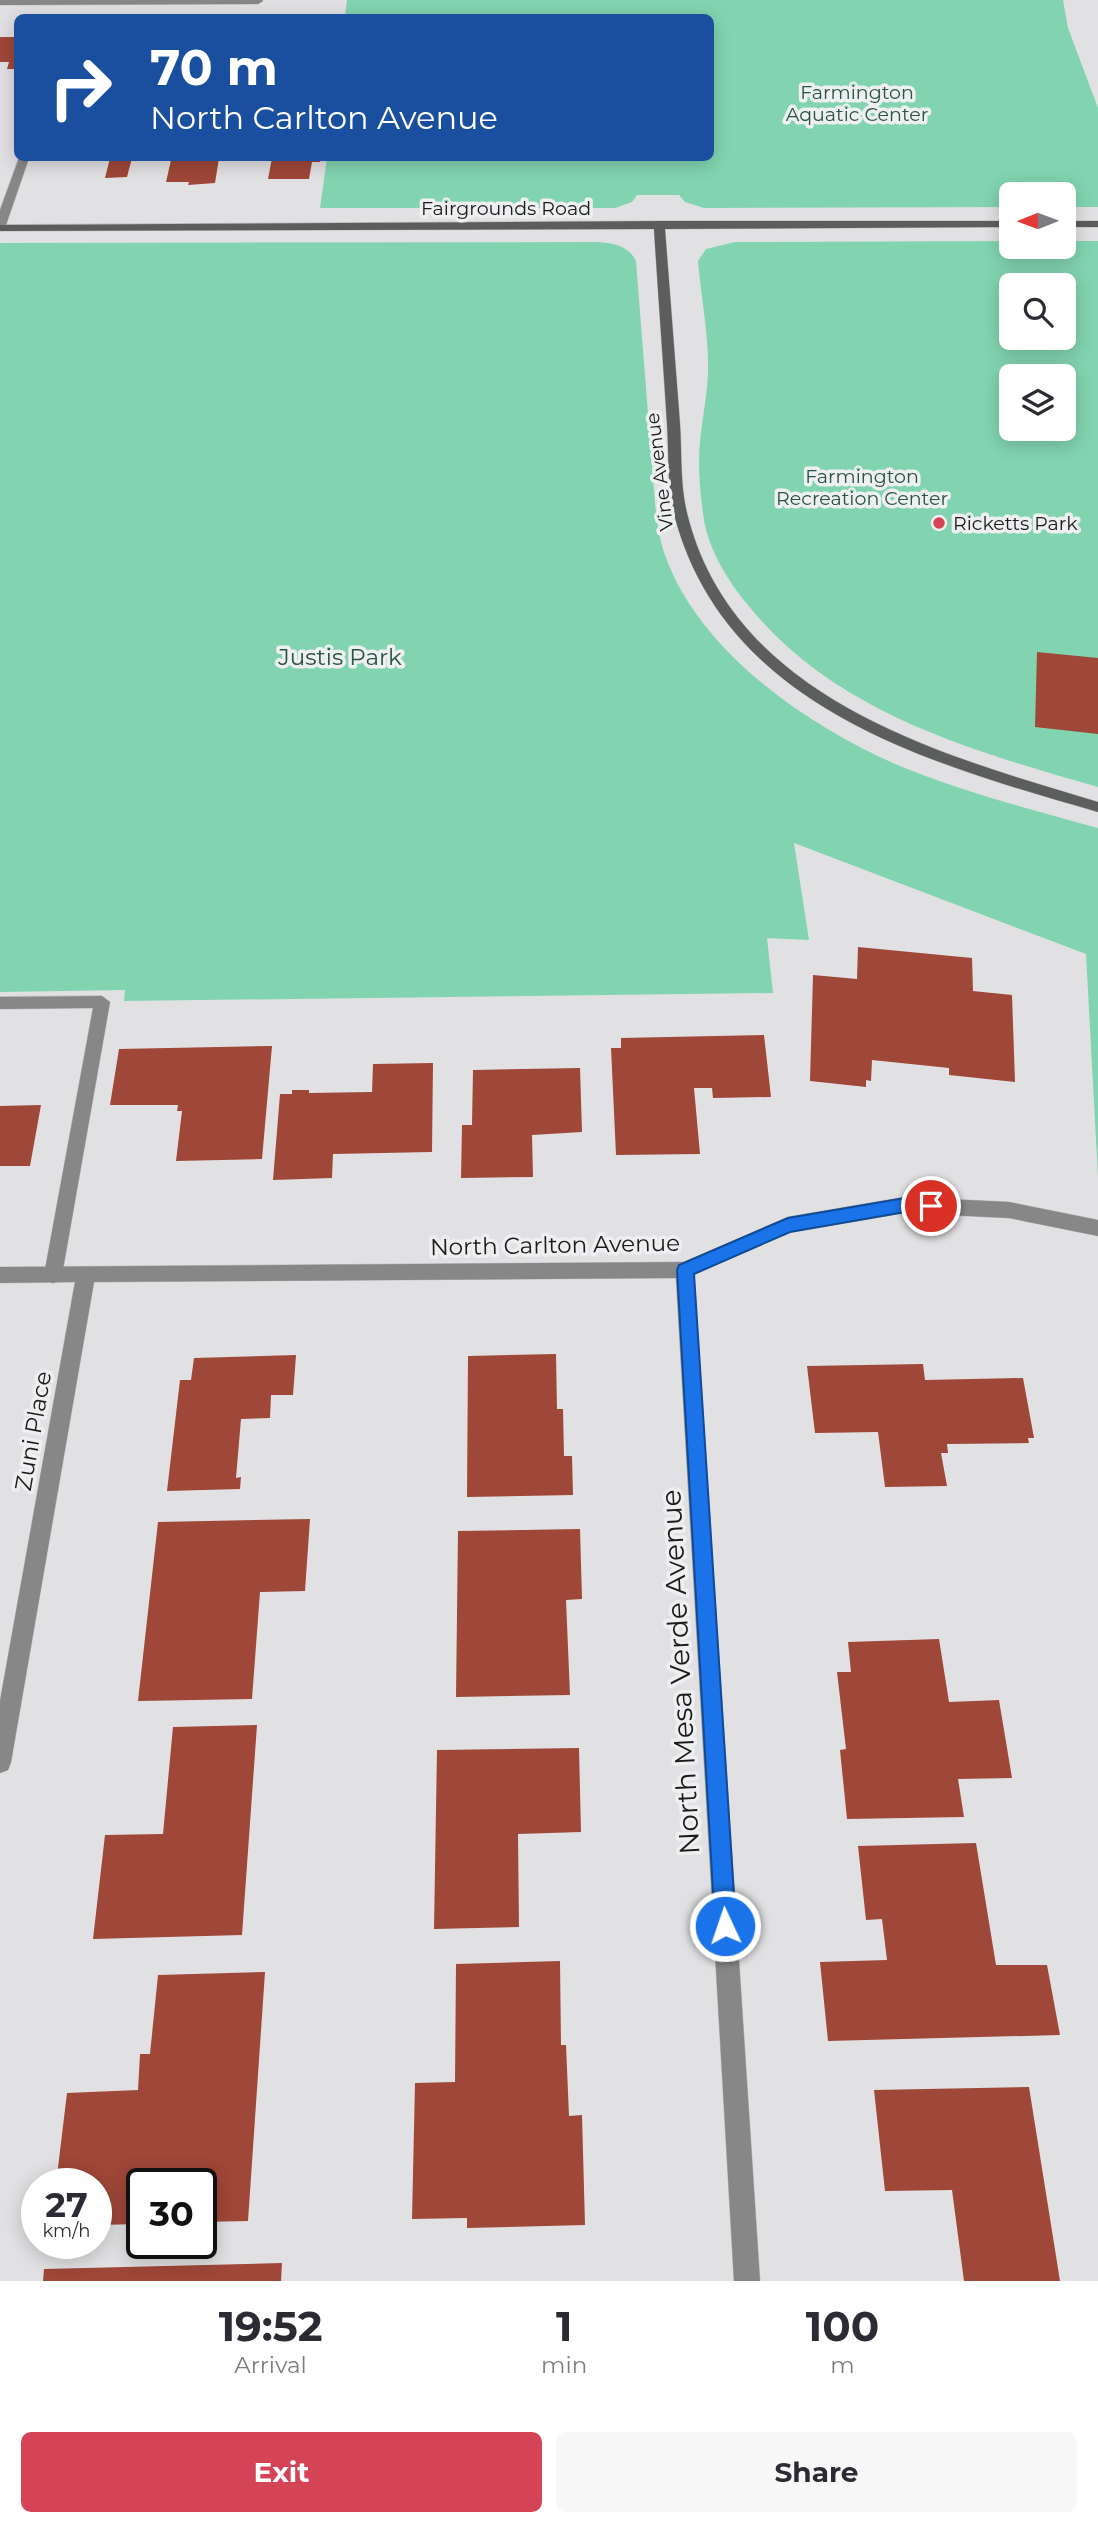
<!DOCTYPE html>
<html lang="en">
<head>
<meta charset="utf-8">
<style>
  :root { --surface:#fff; --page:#f7f7f7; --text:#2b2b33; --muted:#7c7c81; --accent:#d44356 }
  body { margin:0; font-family:Montserrat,sans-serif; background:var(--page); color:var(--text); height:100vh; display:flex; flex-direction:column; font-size:26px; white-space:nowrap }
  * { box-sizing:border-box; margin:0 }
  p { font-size:23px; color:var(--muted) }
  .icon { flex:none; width:38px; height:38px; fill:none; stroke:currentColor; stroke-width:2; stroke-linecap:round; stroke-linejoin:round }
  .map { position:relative; height:2281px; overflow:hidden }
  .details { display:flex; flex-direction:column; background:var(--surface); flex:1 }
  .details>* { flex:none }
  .guide { position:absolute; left:14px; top:14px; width:700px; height:147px; border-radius:10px; box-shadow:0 4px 18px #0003; background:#1a4fa0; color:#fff; overflow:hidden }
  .needle { width:46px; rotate:269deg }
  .tools { position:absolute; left:999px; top:182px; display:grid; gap:14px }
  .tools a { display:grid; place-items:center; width:77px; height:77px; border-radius:10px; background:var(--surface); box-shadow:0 4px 18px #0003; font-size:35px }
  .speed { position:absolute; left:21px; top:2168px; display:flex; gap:14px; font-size:35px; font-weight:700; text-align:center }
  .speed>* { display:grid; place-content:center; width:91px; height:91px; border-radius:50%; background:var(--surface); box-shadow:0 4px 18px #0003; line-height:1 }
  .speed small { font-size:18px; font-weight:400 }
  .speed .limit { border:4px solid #111; border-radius:10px; background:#fff; color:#111 }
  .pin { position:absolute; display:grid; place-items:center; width:60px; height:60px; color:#fff; margin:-30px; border:4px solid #fff; border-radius:50%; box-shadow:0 2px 7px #0007 }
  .me { position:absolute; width:77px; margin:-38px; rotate:357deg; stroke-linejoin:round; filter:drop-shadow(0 0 5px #0008) }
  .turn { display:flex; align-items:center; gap:24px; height:147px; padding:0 21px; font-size:32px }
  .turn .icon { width:91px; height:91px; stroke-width:2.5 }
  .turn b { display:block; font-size:49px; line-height:60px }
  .eta { display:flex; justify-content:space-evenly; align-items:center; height:119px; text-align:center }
  .eta b { font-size:42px; font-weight:700; line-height:49px }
  .primary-button { display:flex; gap:14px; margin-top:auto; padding:14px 21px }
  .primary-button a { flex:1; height:80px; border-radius:10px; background:var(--accent); color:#fff; font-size:28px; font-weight:700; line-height:80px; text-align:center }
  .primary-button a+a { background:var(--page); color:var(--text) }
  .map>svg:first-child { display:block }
  .green { fill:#82d4b0; fill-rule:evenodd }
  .building { fill:#9f4738 }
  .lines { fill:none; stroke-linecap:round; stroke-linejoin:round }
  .lane-casing { stroke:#bdbdbf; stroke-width:1 }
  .street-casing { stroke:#bdbdbf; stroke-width:1 }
  .secondary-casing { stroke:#bdbdbf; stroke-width:1 }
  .lane { fill:#878788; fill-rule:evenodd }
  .street { fill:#878788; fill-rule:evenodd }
  .secondary { fill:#5c5d5d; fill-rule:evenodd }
  .route { fill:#1a73e8; stroke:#114b97; stroke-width:2 }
  .poi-dot { fill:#d44356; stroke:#eeeff0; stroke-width:2.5 }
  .labels { text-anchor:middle; stroke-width:7; stroke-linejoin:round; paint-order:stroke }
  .far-park-label { font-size:19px; fill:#285542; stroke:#eeeff0 }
  .far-street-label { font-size:19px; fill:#1b1b1c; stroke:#eeeff0 }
  .far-poi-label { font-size:19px; fill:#1b1b1c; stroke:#eeeff0; text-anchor:start }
  .park-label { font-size:23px; fill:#285542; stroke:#eeeff0 }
  .street-label { font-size:23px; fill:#1b1b1c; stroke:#eeeff0 }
  .near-street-label { font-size:28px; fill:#1b1b1c; stroke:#eeeff0 }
</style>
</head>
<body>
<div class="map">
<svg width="1098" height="2281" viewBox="0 0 1098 2281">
  <rect width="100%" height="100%" fill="#e1e1e3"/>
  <!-- green -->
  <g class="green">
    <polygon points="347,0 1063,0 1068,28 1098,108 1098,207 1064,207 1064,194 1012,194 1011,207 704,208 685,202 679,195 637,195 632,202 615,208 320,208 327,158 710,158 710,18 345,17"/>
    <path d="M 1011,241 L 1012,247 L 1064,247 L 1064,241 L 1098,241 L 1098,787 C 970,750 834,713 747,604 C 728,581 709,550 704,520 C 701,501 699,480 699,462 C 699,432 707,402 708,372 C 709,336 701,297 698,261 L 706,249 L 735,242 ZM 1012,285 L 1064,285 L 1064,338 L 1012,338 ZM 1012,376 L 1064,376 L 1064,429 L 1012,429 Z"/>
    <path d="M 0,243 L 598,242 C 613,243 629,246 636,261 L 655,503 C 657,520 659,538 665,555 C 699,652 809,727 900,766 C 964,792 1032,810 1098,828 L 1098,1177 L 1086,954 L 794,843 L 809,940 L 767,938 L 773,993 L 124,1001 L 125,990 L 0,992 Z"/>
  </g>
  <!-- building -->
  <g class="building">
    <polygon points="0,37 18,37 18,69 7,69 9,62 0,62"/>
    <polygon points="110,158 132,158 127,177 105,178"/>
    <polygon points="174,158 219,158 215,183 188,185 189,182 166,182 171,160"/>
    <polygon points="272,158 321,158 320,162 312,162 309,179 268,179"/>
    <polygon points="1037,652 1098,658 1098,734 1035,727"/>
    <polygon points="858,947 972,958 973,991 1012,995 1015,1082 949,1075 949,1068 872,1060 871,1081 866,1080 866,1087 810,1081 813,975 857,979"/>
    <polygon points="764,1035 771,1097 713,1098 712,1088 694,1088 700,1154 616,1155 611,1048 621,1048 621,1038"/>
    <polygon points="272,1046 262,1159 176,1161 182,1111 177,1111 178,1105 110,1105 119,1049"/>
    <polygon points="433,1063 432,1152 333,1154 332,1178 273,1180 280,1094 292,1094 292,1090 309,1090 309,1093 372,1092 373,1064"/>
    <polygon points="580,1068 582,1132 532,1135 533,1177 461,1178 462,1125 472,1125 473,1070"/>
    <polygon points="41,1105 30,1166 0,1166 0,1106"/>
    <polygon points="556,1354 557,1409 563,1409 564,1456 572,1456 573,1495 467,1497 468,1356"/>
    <polygon points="296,1355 293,1395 271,1395 270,1418 241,1419 236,1478 241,1477 240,1489 167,1491 180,1380 191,1380 194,1358"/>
    <polygon points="923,1364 925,1380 1023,1378 1034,1438 1028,1438 1029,1443 947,1444 948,1453 941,1453 947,1486 885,1487 878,1432 815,1433 807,1366"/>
    <polygon points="310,1519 305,1591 260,1592 252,1699 138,1701 158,1522"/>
    <polygon points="580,1529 582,1599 566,1600 570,1695 456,1697 458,1531"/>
    <polygon points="939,1639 949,1702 999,1700 1012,1778 958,1779 964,1817 847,1819 840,1750 846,1749 837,1672 851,1672 848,1642"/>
    <polygon points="257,1725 242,1935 93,1939 105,1835 163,1834 173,1727"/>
    <polygon points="579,1748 581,1832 518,1834 519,1927 434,1929 437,1750"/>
    <polygon points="976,1843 996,1965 1047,1965 1060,2035 828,2041 820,1962 887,1960 882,1919 866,1920 858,1846"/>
    <polygon points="560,1961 561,2045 566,2045 569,2116 582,2115 585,2225 467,2228 467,2218 412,2219 415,2083 455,2082 456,1964"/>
    <polygon points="265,1972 248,2221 201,2222 201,2184 142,2184 142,2224 96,2225 96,2184 56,2184 67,2093 138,2090 140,2054 150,2054 158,1975"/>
    <polygon points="1029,2087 1060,2281 964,2281 952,2190 885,2191 874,2090"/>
    <polygon points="282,2263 281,2281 43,2281 44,2269"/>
  </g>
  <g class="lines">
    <defs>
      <g id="lane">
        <polygon points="19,158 29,158 6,225 0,228 0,210"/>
        <polygon points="102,996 110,1002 62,1275 60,1281 53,1283 46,1281 44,1275 93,1008 0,1009 0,997"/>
      </g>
      <g id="street">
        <polygon points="0,0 262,0 263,1 258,4 0,5"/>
        <polygon points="905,1197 1009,1202 1098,1220 1098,1236 1009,1218 905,1213 790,1232 694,1274 760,2281 734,2281 676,1278 94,1282 11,1762 8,1770 0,1773 0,1701 75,1282 0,1283 0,1267 684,1262 788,1217"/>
      </g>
      <g id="secondary">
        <path d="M 659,221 L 1012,221 L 1012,227 L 665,229 C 670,294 675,359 680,424 C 682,453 680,485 687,513 C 732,698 938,754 1098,802 L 1098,812 C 929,763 724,708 674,514 C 667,487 669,453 667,424 C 663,359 658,294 654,229 L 0,231 L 0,225 Z"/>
        <rect x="1064" y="221" width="34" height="6"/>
      </g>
    </defs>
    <!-- lane casing -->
    <use href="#lane" class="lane-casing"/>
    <!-- street casing -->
    <use href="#street" class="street-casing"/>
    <!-- secondary casing -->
    <use href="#secondary" class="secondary-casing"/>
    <!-- lane -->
    <use href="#lane" class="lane"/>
    <!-- street -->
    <use href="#street" class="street"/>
    <!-- secondary -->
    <use href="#secondary" class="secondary"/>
  </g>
  <!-- route -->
  <polygon class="route" points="905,1198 937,1201 939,1206 937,1211 905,1212 790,1232 694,1274 736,1926 733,1933 725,1936 718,1933 715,1926 677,1270 679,1265 788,1218"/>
  <!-- markers -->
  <circle class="poi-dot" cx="939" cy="523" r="7"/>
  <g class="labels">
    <!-- far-park labels -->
    <g class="far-park-label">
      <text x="857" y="99">Farmington<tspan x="857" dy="22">Aquatic Center</tspan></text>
      <text x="862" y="483">Farmington<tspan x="862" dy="22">Recreation Center</tspan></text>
    </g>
    <!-- far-street labels -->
    <g class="far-street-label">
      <text x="506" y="215">Fairgrounds Road</text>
      <text transform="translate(659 472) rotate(-97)" y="7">Vine Avenue</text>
    </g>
    <!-- far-poi labels -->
    <g class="far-poi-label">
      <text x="953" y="530">Ricketts Park</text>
    </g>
    <!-- park labels -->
    <g class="park-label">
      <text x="340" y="665">Justis Park</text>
    </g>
    <!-- street labels -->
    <g class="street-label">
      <text transform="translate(555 1245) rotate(-1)" y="8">North Carlton Avenue</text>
      <text transform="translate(33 1431) rotate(-80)" y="8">Zuni Place</text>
    </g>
    <!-- near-street labels -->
    <g class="near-street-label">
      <text transform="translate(680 1672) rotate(-93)" y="10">North Mesa Verde Avenue</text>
    </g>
  </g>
</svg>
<div class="tools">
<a><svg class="needle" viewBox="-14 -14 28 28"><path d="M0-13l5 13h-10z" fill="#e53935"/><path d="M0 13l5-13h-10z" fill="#7c7c81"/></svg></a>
<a><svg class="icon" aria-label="search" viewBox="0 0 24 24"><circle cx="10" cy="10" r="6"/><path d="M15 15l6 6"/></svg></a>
<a><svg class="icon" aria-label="layers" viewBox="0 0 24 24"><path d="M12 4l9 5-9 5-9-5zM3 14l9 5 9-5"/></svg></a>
</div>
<div class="speed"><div>27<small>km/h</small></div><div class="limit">30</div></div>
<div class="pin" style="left:931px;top:1206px;background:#d93025"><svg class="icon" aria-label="arrive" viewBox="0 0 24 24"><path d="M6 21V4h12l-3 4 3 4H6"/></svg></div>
<svg class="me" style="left:725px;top:1926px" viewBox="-20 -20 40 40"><circle r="17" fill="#1a73e8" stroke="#fff" stroke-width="3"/><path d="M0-11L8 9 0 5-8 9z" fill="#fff"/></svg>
<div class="guide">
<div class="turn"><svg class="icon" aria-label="right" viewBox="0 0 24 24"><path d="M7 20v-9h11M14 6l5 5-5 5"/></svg><div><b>70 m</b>North Carlton Avenue</div></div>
</div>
</div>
<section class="details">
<div class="eta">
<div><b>19:52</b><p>Arrival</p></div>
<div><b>1</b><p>min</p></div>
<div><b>100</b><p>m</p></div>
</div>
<div class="primary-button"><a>Exit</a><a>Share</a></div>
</section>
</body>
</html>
